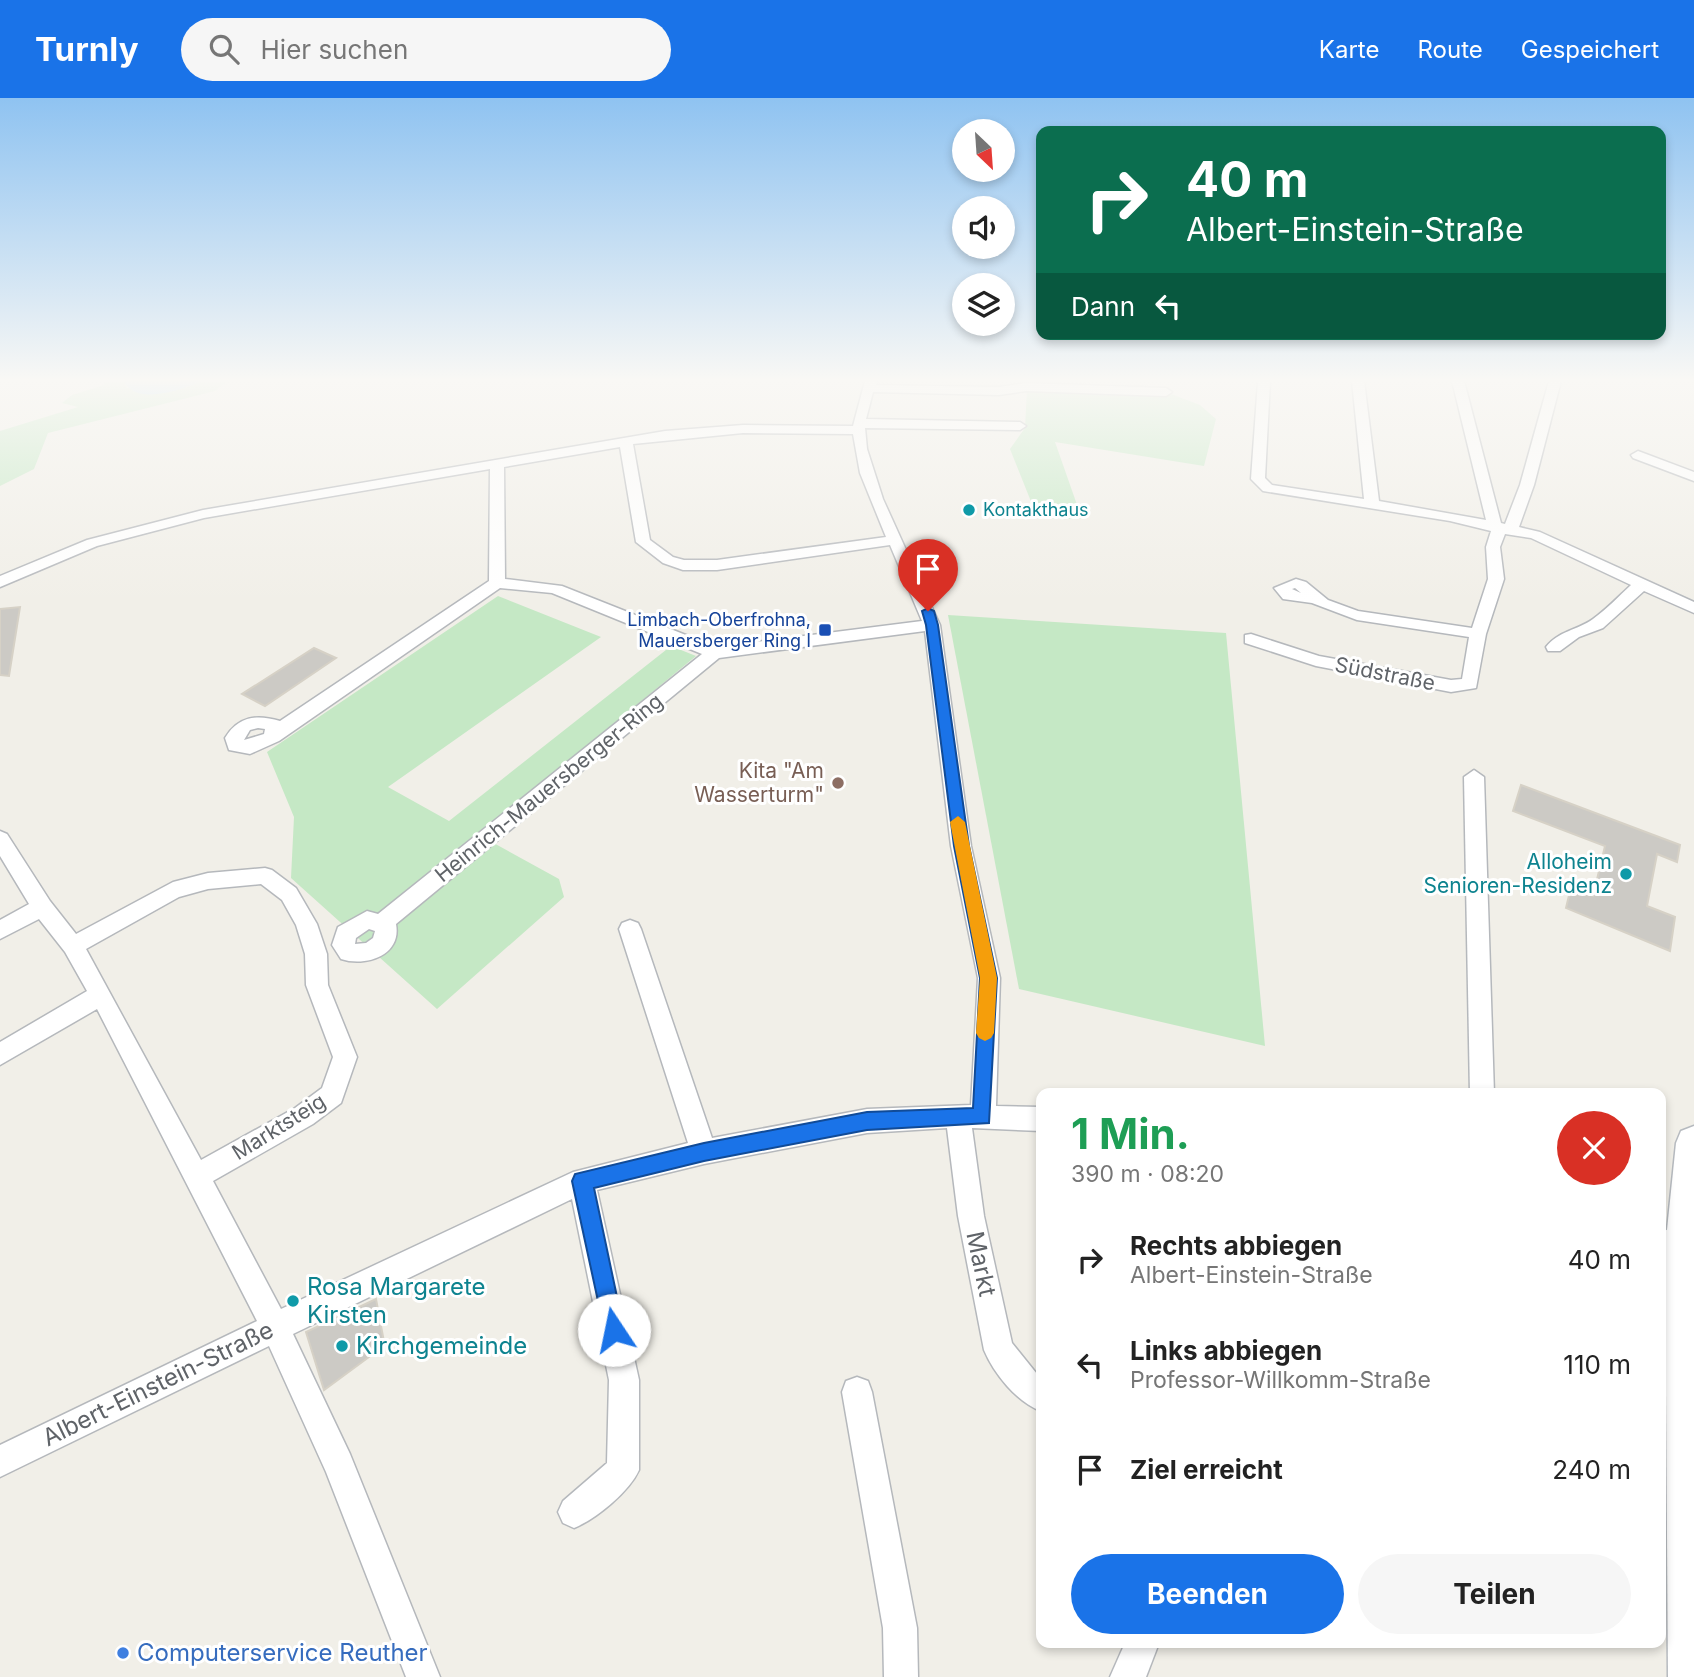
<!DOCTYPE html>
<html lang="de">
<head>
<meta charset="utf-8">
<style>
  :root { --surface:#fff; --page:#f6f6f6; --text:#222; --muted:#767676; --accent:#1a73e8 }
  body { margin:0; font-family:Inter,sans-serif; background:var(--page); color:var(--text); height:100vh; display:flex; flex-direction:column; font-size:26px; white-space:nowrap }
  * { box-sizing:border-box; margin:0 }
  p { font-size:23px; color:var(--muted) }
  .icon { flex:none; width:38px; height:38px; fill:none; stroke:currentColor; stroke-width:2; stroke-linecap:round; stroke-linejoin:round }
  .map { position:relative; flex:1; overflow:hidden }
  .sheet { position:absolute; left:1036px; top:990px; width:630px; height:560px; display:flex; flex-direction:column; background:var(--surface); border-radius:14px; box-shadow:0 4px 10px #0003 }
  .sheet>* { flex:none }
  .guide { position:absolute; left:1036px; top:28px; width:630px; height:214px; border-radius:14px; box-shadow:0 4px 10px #0003; background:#0b6e4f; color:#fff; overflow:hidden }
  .needle { width:46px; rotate:155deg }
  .buttons { position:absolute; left:952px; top:21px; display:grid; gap:14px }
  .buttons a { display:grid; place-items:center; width:63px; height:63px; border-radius:50%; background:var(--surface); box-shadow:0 4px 10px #0003; font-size:35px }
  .pin { position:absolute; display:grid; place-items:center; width:60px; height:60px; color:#fff; margin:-72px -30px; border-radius:50% 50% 50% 0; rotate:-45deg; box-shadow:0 0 7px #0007 }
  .pin .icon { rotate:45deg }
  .me { position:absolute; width:77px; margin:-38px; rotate:349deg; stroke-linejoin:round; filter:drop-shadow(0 0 5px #0008) }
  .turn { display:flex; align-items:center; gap:24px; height:147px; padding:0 35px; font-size:32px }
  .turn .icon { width:91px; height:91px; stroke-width:2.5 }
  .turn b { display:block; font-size:49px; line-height:60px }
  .then { display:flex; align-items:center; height:66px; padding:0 35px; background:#0003; gap:14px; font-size:26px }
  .round { display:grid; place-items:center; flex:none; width:74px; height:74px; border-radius:37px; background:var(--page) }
  .summary { display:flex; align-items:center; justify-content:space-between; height:119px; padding:0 35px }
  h1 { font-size:42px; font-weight:700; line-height:52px; color:#1e9e55 }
  .primary-button { display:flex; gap:14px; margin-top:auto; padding:14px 35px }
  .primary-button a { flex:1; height:80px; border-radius:42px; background:var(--accent); color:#fff; font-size:28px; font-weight:700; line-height:80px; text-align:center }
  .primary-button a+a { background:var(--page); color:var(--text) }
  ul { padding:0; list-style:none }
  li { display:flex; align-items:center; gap:21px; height:105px; padding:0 35px }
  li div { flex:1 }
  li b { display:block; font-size:26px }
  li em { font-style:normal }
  header { display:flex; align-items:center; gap:42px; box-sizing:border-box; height:98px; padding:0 35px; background:var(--accent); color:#fff }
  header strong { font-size:33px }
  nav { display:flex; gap:38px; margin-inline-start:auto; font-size:24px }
  .search { width:490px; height:63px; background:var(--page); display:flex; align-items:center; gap:18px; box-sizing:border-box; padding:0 24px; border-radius:38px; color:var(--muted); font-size:26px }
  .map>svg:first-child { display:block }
  .green { fill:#c5e8c5 }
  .water { fill:#aadaff }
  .building { fill:#cccac5; stroke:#d6d1c6; stroke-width:2 }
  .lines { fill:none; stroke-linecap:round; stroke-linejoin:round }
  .minor-casing { stroke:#b5b8bc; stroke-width:3 }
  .secondary-casing { stroke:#b6babf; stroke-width:3 }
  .minor { fill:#fff; fill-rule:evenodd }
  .secondary { fill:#fff; fill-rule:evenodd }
  .route { fill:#1a73e8; stroke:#114b97; stroke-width:2 }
  .slow { fill:#f59e0b }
  .culture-dot { fill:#0f9aa8; stroke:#fff; stroke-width:2.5 }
  .transit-dot { fill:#1a4fb4; stroke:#fff; stroke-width:2.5 }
  .education-dot { fill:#8d6e63; stroke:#fff; stroke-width:2.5 }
  .shop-dot { fill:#3f7fe0; stroke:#fff; stroke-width:2.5 }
  .labels { text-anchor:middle; stroke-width:6; stroke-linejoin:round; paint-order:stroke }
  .far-culture-label { font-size:18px; fill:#0d838f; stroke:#fff; text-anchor:start }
  .far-transit-label { font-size:18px; fill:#164399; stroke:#fff; text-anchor:end }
  .street-label { font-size:21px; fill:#5f6368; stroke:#fff }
  .education-label { font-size:21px; fill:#785e54; stroke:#fff; text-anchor:end }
  .culture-label { font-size:21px; fill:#0d838f; stroke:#fff; text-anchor:end }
  .near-street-label { font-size:24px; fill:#5f6368; stroke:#fff }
  .near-culture-label { font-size:24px; fill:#0d838f; stroke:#fff; text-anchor:start }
  .near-shop-label { font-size:24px; fill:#366cbe; stroke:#fff; text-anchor:start }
</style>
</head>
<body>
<header>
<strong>Turnly</strong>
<div class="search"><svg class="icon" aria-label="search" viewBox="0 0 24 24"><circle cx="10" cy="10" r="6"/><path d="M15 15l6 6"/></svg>Hier suchen</div>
<nav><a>Karte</a><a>Route</a><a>Gespeichert</a></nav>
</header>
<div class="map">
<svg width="1694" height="1579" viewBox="0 0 1694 1579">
  <rect width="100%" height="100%" fill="#f1efe8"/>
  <!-- green -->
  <g class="green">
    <polygon points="103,283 124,283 127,290 189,288 201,283 228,283 215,293 48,335 34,371 0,388 0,333 78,309 62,305 72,297 104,287"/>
    <polygon points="1027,291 1166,294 1200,307 1216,321 1204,368 1055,344 1082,421 1038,421 1010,351 1025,330"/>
    <polygon points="498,498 601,539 388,689 449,723 671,548 696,558 479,737 559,781 564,799 437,911 291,780 294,719 267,654"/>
    <polygon points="948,517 1226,535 1265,948 1019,891"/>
  </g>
  <!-- water -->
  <path class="water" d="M 124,283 L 201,283 C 182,292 135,308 124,283 Z"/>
  <!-- building -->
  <g class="building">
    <polygon points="20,509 9,578 0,577 0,511"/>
    <polygon points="314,550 336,560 265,608 242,596"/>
    <polygon points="1521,687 1680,747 1677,764 1657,756 1647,808 1675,819 1670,853 1566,810 1571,789 1593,798 1605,748 1513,713"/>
    <polygon points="376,1201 384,1244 366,1252 369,1259 324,1292 306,1234"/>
  </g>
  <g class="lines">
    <defs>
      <g id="minor">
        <path d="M 865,283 L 877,283 L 876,287 L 999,289 L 1026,285 L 1166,290 L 1172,294 L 1166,298 L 1026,293 L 999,297 L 873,294 L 866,321 L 1020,324 L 1026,328 L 1020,332 L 865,330 L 867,351 L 883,401 L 940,527 L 971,748 L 1000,880 L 996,1008 L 1041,1009 L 1041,1033 L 972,1030 L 984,1118 L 1012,1245 L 1041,1281 L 1041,1313 C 1017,1304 994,1276 984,1252 L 958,1118 L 947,1030 L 867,1035 L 704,1066 L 597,1092 L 639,1282 L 639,1372 C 629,1394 596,1421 574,1430 L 563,1425 L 558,1414 L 563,1403 L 607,1365 L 609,1282 L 572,1101 L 293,1236 L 350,1356 L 440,1579 L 406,1579 L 326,1374 L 269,1248 L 0,1379 L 0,1347 L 257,1223 L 97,911 L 0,967 L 0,944 L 87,893 L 65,854 L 39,821 L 0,841 L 0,822 L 29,806 L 0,758 L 0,733 L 7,736 L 50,803 L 76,836 L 173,784 L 208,775 L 265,770 L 272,772 L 296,790 L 317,826 L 327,856 L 328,887 L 357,959 L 341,1005 L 313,1026 L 213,1083 L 281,1211 L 573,1074 L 688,1045 L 619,831 L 622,825 L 630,822 L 638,825 L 641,831 L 712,1040 L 867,1011 L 971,1007 L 978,880 L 951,748 L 925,533 L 719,560 L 396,826 C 402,858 365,869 341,861 L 332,847 L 338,829 L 367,813 L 378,816 L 702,556 L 552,495 L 500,490 L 279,643 L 250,656 L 229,652 L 225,640 C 238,618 257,616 280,623 L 489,483 L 490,371 L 204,420 L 97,448 L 0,489 L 0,478 L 87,442 L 203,412 L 665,333 L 743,327 L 853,328 ZM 743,335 L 853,336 L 860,375 L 886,439 L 717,462 L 684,462 L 673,459 L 650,442 L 633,346 ZM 620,349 L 636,444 L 663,465 L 683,472 L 717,472 L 890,447 L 922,523 L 716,549 L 562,488 L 505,481 L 504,369 ZM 258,630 L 265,631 L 264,636 L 244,642 L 250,632 ZM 261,786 L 282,802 L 296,827 L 305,856 L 306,887 L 333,959 L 322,990 L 295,1010 L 201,1062 L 86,851 L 179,799 L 208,791 ZM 369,831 L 375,833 L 373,840 L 366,845 L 355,846 L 356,840 Z"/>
        <path d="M 1258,283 L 1270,283 L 1265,380 L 1272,387 L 1364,401 L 1352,283 L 1364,283 L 1379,403 L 1486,422 L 1452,283 L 1464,283 L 1501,425 L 1505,426 L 1520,387 L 1549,283 L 1561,283 L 1534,387 L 1519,429 L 1540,434 L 1694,504 L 1694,515 L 1644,493 L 1603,530 L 1579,539 L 1560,553 L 1548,553 L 1546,549 C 1558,533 1578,532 1593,521 C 1607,511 1619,498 1631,487 L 1531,440 L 1505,436 L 1500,449 L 1504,481 L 1486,536 L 1476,590 L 1451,594 L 1316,568 L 1245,545 L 1245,537 L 1251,536 L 1319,558 L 1451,582 L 1462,581 L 1469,539 L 1357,522 L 1312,505 L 1283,501 L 1274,490 L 1296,481 L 1306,484 L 1328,502 L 1358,513 L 1472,530 L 1488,481 L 1486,449 L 1491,433 L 1450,423 L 1263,393 L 1251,381 ZM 1295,490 L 1301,495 L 1292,491 Z"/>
        <polygon points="1638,353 1694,374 1694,383 1633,360 1631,357"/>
        <polygon points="1474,672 1484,679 1494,996 1470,996 1464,679"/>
        <polygon points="1661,1130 1694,1142 1694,1170 1661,1158"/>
        <polygon points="857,1279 868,1283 872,1294 917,1530 918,1579 884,1579 883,1530 842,1294 846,1283"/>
        <polygon points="1125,1545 1159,1545 1146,1579 1110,1579"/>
      </g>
      <polygon id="secondary" points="1694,1028 1694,1579 1668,1579 1665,1151 1676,1045 1681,1033"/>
    </defs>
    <!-- minor casing -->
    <use href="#minor" class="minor-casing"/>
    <!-- secondary casing -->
    <use href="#secondary" class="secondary-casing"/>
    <!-- minor -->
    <use href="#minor" class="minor"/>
    <!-- secondary -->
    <use href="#secondary" class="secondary"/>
  </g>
  <!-- sky -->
  <linearGradient id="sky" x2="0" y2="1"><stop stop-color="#8fc3f1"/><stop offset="0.56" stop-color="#f9f8f5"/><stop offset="1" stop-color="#f9f8f5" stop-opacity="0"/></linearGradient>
  <rect width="1694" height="504" fill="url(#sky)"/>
  <!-- route -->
  <polygon class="route" points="928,510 934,513 938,527 969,748 997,880 989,1025 867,1032 704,1063 594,1090 624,1232 621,1240 614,1243 606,1240 572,1083 575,1076 704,1045 867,1014 973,1010 980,880 954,748 926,527 922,513"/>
  <!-- slow -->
  <polygon class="slow" points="958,718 965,724 997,880 994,935 991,940 985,943 979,940 976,935 980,880 950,724"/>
  <!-- markers -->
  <g class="culture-dot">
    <circle cx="969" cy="412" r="7"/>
    <circle cx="1626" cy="776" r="7"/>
    <circle cx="293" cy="1203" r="7"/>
    <circle cx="342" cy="1248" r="7"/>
  </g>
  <rect class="transit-dot" x="818" y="525" width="14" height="14" rx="3.5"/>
  <circle class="education-dot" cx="838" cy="685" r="7"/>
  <circle class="shop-dot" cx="123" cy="1555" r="7"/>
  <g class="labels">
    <!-- far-culture labels -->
    <g class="far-culture-label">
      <text x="983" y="418">Kontakthaus</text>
    </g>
    <!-- far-transit labels -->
    <g class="far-transit-label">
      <text x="811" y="528">Limbach-Oberfrohna,<tspan x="811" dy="21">Mauersberger Ring I</tspan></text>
    </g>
    <!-- street labels -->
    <g class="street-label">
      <text transform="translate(1385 576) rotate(11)" y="7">Südstraße</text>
      <text transform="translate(549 690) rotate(-39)" y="7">Heinrich-Mauersberger-Ring</text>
      <text transform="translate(279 1029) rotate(-32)" y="7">Marktsteig</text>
    </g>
    <!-- education labels -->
    <g class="education-label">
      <text x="824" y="680">Kita "Am<tspan x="824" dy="24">Wasserturm"</tspan></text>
    </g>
    <!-- culture labels -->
    <g class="culture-label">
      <text x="1612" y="771">Alloheim<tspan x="1612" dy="24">Senioren-Residenz</tspan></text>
    </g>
    <!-- near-street labels -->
    <g class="near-street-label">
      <text transform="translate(981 1166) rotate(78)" y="8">Markt</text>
      <text transform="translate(158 1286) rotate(-26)" y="8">Albert-Einstein-Straße</text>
    </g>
    <!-- near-culture labels -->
    <g class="near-culture-label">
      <text x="307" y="1197">Rosa Margarete<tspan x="307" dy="28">Kirsten</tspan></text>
      <text x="356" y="1256">Kirchgemeinde</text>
    </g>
    <!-- near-shop labels -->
    <g class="near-shop-label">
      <text x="137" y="1563">Computerservice Reuther</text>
    </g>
  </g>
</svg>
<div class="buttons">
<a><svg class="needle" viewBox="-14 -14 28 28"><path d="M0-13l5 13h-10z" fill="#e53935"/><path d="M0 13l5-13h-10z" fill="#767676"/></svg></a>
<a><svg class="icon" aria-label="sound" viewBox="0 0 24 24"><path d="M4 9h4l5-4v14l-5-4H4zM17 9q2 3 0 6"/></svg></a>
<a><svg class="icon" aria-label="layers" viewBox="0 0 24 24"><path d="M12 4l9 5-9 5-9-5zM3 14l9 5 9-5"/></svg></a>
</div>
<div class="pin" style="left:928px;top:513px;background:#d93025"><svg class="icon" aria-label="arrive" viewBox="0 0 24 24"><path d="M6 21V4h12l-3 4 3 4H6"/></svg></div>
<svg class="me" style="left:614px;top:1232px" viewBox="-20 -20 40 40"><circle r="19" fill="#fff"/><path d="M0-13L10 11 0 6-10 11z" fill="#1a73e8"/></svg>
<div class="guide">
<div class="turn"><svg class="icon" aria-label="right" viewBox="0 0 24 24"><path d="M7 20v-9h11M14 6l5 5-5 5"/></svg><div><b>40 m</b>Albert-Einstein-Straße</div></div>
<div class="then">Dann<svg class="icon" aria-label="left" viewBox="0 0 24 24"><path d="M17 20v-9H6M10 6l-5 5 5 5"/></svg></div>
</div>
<section class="sheet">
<div class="summary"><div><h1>1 Min.</h1><p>390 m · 08:20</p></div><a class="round" style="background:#d93025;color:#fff"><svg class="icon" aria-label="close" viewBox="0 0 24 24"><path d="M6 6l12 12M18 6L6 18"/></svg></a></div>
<ul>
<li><svg class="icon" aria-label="right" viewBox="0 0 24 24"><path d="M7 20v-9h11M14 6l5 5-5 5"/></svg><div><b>Rechts abbiegen</b><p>Albert-Einstein-Straße</p></div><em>40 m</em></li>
<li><svg class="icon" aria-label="left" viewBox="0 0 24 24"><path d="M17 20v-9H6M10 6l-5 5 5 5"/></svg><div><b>Links abbiegen</b><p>Professor-Willkomm-Straße</p></div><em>110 m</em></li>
<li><svg class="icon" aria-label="arrive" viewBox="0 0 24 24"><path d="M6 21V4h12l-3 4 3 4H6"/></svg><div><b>Ziel erreicht</b></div><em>240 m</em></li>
</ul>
<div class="primary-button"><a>Beenden</a><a>Teilen</a></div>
</section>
</div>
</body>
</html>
